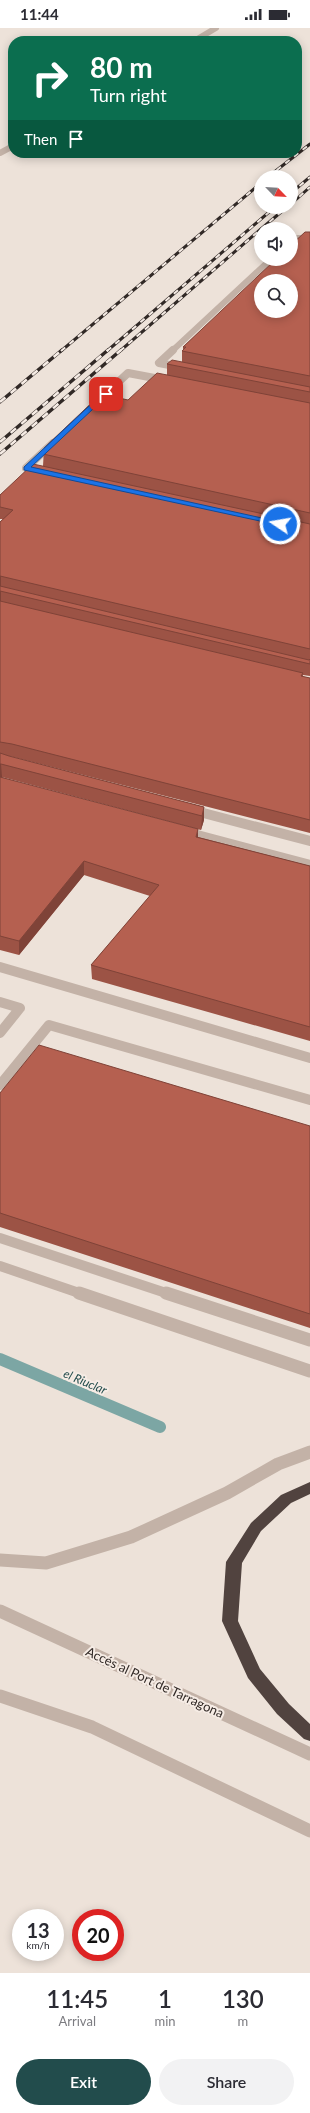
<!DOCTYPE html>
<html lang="en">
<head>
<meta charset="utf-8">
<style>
  :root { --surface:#fff; --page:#f2f2f3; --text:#2b2b33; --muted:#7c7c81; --accent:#224c4c }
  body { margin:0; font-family:Lato,sans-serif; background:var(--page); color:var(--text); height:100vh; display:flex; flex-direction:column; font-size:15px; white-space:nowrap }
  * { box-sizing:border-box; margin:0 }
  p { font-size:13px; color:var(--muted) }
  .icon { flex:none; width:22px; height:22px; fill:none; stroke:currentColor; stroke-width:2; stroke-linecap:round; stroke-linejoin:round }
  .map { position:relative; height:1945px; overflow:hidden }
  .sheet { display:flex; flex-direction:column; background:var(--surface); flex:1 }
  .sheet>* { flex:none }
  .hud { position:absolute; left:8px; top:8px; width:294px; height:122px; border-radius:16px; box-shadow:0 2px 10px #0003; background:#0b6e4f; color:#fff; overflow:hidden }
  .needle { width:26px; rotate:115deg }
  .tools { position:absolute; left:254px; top:142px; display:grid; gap:8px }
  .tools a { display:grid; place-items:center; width:44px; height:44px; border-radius:50%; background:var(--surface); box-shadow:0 2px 10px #0003; font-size:20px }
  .speed { position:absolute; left:12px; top:1881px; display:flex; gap:8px; font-size:20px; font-weight:700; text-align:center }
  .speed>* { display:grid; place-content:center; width:52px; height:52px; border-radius:50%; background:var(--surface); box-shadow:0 2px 10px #0003; line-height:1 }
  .speed small { font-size:10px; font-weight:400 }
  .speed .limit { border:6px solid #d22; background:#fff; color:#111 }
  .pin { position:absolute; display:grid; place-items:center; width:34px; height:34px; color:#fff; margin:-17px; border-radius:8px; box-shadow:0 2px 6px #0006 }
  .me { position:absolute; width:44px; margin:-22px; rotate:282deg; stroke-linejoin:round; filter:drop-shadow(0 0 3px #0008) }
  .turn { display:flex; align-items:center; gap:14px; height:84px; padding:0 16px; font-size:18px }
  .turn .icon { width:52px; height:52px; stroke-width:2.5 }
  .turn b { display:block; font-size:28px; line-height:34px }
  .then { display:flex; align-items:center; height:38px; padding:0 16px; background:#0003; gap:8px; font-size:15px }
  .eta { display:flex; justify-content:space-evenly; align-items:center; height:68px; text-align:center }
  .eta b { font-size:24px; font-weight:600; line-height:28px }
  .cta { display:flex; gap:8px; margin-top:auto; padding:8px 16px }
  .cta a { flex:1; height:46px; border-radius:24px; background:var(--accent); color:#fff; font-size:16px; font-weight:600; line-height:46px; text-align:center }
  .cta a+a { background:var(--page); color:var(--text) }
  .status { display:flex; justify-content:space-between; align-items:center; height:28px; padding:0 20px; background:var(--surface); direction:ltr }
  .status svg { height:11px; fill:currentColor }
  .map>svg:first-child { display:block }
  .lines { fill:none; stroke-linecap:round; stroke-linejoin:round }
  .stream { stroke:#7ca6a4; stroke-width:12 }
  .minor-far3 { stroke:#c3b2a7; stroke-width:6 }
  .minor-far2 { stroke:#c3b2a7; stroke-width:8 }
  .minor-far1 { stroke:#c3b2a7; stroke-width:10 }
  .minor { stroke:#c3b2a7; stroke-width:13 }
  .highway { fill:#51433f; fill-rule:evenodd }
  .rail-far1-casing { stroke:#312926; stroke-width:3 }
  .rail-casing { stroke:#312926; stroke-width:3.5 }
  .rail-far1 { stroke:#f6ece5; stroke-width:2; stroke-dasharray:5.5; stroke-linecap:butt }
  .rail { stroke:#f6ece5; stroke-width:2.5; stroke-dasharray:7; stroke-linecap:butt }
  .wall { fill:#9c5345 }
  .shaded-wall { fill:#7f4338 }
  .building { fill:#b56050; stroke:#7f4338; fill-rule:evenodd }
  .route { fill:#1a73e8; stroke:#114b97 }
  .labels { text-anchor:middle; stroke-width:4; stroke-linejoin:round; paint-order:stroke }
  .water-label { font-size:12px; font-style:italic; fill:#224c4c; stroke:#f6ece5 }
  .near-street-label { font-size:13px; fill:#312926; stroke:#f6ece5 }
</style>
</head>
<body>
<div class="status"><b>11:44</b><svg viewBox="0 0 49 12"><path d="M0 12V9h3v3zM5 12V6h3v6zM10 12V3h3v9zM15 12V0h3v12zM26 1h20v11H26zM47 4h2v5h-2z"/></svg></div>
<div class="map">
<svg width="310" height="1945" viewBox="0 0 310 1945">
  <rect width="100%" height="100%" fill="#ede2d9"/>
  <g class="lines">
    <!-- stream -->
    <polyline class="stream" points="0,1331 160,1399"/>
    <!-- minor-far3 -->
    <g class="minor-far3">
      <polyline points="194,13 216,0"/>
      <polyline points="0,125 13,118"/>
      <polyline points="291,213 293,210 310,210"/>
      <polyline points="172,323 271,231"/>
    </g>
    <!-- minor-far2 -->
    <g class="minor-far2">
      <polyline points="173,322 159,335 180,339"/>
      <polyline points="96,375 128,345 165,352"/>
      <polyline points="41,443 26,440 53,415"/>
    </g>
    <!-- minor-far1 -->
    <g class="minor-far1">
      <polyline points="192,782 310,813"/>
      <polyline points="186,804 310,837"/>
      <polyline points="0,939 310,1030"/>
      <polyline points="0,974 20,980 0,1005"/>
      <polyline points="0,1057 49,997 310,1072"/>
      <polyline points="0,1210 169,1266"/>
      <polyline points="0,1238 82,1266"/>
    </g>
    <!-- minor -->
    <g class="minor">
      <polyline points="79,1265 310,1343"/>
      <polyline points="166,1265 310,1312"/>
      <polyline points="0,1532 46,1535 131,1509 227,1465 278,1436 310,1424"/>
      <polyline points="0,1583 310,1726"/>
      <polyline points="0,1668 92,1699 310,1803"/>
    </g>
    <!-- highway -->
    <polygon class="highway" points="310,1454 310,1466 291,1475 261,1503 242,1535 238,1593 260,1641 289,1676 310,1696 310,1713 304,1711 277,1686 248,1650 222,1593 226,1534 251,1495 281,1467"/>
    <defs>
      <g id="rail-far1">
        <polyline points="268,149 310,116"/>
        <polyline points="291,165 310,149"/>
        <polyline points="291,176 310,159"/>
        <polyline points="261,201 287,179"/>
        <polyline points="61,323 261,155"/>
        <polyline points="107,323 275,179"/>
        <polyline points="120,323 261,201"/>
      </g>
      <g id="rail">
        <polyline points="0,374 62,322"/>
        <polyline points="0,414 108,322"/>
        <polyline points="0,426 121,322"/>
      </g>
    </defs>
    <!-- rail-far1 casing -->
    <use href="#rail-far1" class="rail-far1-casing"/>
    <!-- rail casing -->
    <use href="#rail" class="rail-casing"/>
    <!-- rail-far1 -->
    <use href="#rail-far1" class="rail-far1"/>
    <!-- rail -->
    <use href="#rail" class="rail"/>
  </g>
  <!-- wall -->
  <g class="wall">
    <polygon points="310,204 310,648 303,647 303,649 310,650 310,805 13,729 8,728 204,779 204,792 201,802 2,749 1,749 198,809 310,838 310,1013 92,951 91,937 150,868 84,847 19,927 0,922 0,494 3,491 0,491 0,467 43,438 44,420 128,372 167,347 167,336 182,334 182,323 183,322 183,319"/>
    <polygon points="0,1065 310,1098 310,1300 0,1199"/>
  </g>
  <!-- shaded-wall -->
  <g class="shaded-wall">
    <polygon points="1,547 1,560 0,560 0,548"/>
    <polygon points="1,562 1,575 0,575 0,563"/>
    <polygon points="0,736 1,736 2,749 0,749"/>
    <polygon points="204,779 204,792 201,802 202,788"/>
    <polygon points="198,801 198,814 196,809"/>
    <polygon points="84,833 84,847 19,927 19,913"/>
  </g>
  <!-- building -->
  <g class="building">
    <path d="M 305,204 L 310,204 L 310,348 L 182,323 L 186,319 L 183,319 L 276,231 L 291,231 L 291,217 ZM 261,253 L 291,253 L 291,283 L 261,283 Z"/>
    <polygon points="172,332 310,359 310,364 167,336"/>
    <polygon points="157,345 310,375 310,485 43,426 49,421 44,420 101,366 128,372"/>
    <polygon points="33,436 310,496 310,621 0,548 0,494 13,482 0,479 0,467"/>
    <polygon points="0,558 309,632 310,631 310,636 0,563"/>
    <polygon points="0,573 303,645 301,648 310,650 310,792 12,716 0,714"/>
    <polygon points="0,725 9,728 204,779 202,788 1,736 0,736"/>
    <polygon points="0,749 198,801 196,809 310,838 310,999 91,937 159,857 84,833 19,913 0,908"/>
    <polygon points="39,1017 310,1098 310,1286 0,1185 0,1065"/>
  </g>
  <!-- route -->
  <polygon class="route" points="103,365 109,366 31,439 280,494 283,495 283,498 24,442 24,439"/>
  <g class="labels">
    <!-- water labels -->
    <g class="water-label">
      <text transform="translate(85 1354) rotate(23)" y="4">el Riuclar</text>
    </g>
    <!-- near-street labels -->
    <g class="near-street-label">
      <text transform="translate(155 1654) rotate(25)" y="5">Accés al Port de Tarragona</text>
    </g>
  </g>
</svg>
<div class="tools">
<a><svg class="needle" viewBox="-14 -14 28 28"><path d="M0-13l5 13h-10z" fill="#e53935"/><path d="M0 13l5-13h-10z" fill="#7c7c81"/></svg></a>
<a><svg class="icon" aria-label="sound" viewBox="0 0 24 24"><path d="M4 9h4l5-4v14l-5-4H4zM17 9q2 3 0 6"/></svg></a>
<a><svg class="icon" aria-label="search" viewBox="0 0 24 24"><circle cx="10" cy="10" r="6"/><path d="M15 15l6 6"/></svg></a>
</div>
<div class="speed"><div>13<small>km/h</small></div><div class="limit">20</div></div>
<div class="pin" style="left:106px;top:366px;background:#d93025"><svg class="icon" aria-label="arrive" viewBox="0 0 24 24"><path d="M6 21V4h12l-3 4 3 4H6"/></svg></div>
<svg class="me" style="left:280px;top:496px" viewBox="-20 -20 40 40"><circle r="17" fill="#1a73e8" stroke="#fff" stroke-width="3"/><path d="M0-11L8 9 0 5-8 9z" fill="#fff"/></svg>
<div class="hud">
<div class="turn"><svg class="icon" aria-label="right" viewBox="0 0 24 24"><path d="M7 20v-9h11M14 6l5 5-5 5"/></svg><div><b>80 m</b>Turn right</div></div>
<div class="then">Then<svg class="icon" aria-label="arrive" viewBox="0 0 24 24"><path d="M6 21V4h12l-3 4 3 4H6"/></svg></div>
</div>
</div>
<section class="sheet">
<div class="eta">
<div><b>11:45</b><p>Arrival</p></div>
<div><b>1</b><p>min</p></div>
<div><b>130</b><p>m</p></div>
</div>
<div class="cta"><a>Exit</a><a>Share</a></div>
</section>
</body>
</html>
